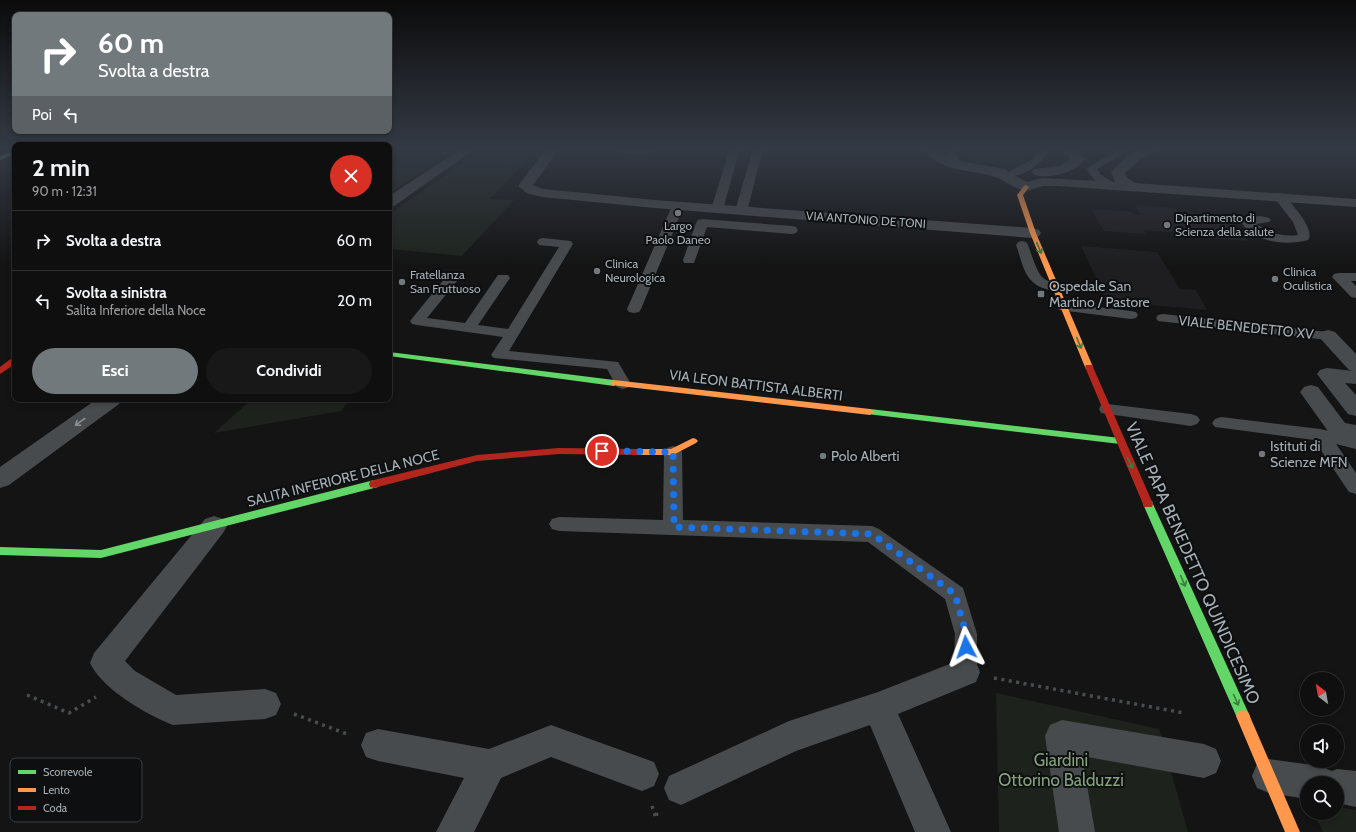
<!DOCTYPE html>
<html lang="it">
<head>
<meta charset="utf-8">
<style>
  :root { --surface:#0f0f0f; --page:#181818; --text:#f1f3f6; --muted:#9b9c9e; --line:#2f2f2f; --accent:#72797d }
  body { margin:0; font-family:Cabin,sans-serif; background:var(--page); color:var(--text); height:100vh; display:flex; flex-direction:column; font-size:15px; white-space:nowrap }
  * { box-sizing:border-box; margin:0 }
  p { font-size:13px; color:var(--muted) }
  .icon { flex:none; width:22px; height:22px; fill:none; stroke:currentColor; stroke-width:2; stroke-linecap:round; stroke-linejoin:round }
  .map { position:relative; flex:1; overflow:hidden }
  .drawer { position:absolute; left:12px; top:142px; width:380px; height:260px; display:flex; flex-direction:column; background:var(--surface); border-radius:8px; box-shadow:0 2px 6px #0003,0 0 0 1px var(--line) }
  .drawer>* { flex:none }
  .banner { position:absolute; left:12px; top:12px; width:380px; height:122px; border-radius:8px; box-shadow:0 2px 6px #0003,0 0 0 1px var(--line); background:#72797d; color:#fff; overflow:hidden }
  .needle { width:26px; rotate:329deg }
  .fabs { position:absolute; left:1300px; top:672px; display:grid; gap:8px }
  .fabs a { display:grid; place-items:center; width:44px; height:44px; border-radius:50%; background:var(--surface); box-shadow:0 2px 6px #0003,0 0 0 1px var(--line); font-size:20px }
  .pin { position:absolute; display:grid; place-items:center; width:34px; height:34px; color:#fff; margin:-17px; border:2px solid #fff; border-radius:50%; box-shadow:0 1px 4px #0007 }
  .me { position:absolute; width:44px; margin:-22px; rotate:356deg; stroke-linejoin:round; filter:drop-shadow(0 0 3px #0008) }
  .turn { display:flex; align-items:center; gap:14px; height:84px; padding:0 20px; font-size:18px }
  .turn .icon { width:52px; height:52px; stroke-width:2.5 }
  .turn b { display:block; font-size:28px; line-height:34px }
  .then { display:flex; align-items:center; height:38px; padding:0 20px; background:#0003; gap:8px; font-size:15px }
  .round { display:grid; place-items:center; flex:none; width:42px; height:42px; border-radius:21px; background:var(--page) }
  .overview { display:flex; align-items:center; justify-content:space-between; height:68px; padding:0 20px }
  h1 { font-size:24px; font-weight:800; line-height:30px }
  .button { display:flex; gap:8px; margin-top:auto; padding:8px 20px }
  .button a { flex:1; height:46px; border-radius:24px; background:var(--accent); color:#fff; font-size:16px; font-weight:800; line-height:46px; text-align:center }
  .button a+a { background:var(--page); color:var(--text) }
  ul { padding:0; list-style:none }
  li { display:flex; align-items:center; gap:12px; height:60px; padding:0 20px; border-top:1px solid var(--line) }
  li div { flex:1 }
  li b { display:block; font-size:15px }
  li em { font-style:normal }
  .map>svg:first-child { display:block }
  .built { fill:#1e1e20 }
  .green { fill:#1d231c }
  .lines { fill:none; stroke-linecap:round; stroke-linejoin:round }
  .path { stroke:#4a4d4f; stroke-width:3.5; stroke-dasharray:3 4.5; stroke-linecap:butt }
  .lane { fill:#484b4d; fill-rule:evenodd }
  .street { fill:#484b4d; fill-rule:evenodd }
  .fast { fill:#63d668; fill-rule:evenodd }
  .slow { fill:#ff974d; fill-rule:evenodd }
  .jam { fill:#b3261e; fill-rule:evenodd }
  .oneway { stroke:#3d7c40 }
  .oneway2 { stroke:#899196 }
  .route { stroke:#1a73e8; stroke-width:7; stroke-dasharray:0 12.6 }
  .poi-dot { fill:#72797d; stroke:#0e0f10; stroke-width:1.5 }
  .labels { text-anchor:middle; stroke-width:4; stroke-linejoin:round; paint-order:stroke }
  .far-poi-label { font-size:12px; fill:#a5afb6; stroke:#0e0f10; text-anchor:start }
  .far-street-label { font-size:12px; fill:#a5afb6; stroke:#0e0f10 }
  .poi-label { font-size:14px; fill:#a5afb6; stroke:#0e0f10; text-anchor:start }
  .street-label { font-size:14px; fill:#a5afb6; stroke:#0e0f10 }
  .near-street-label { font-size:17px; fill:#a5afb6; stroke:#0e0f10 }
  .near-park-label { font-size:17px; fill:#83a27b; stroke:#0e0f10 }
  .key { fill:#0e0f10; stroke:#3b3f42; stroke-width:1 }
  .key-label { font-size:11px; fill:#a5afb6 }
</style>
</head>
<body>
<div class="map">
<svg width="1356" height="832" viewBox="0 0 1356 832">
  <rect width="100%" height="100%" fill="#141414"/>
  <!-- built -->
  <g class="built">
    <polygon points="1135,205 1175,208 1182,216 1229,219 1248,241 1206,238 1203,235 1144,230 1146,234 1104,231 1091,209 1132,212 1133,214 1141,215"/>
    <polygon points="1081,246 1157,252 1180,289 1196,290 1207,310 1116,302 1113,296 1104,295"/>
  </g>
  <!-- green -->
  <g class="green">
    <polygon points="413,149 454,149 389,194 389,171"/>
    <polygon points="483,149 537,149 490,199 514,200 462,256 391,249 389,251 389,214"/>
    <path d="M 961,149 C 980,149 1006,159 1024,153 L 1024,149 L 1027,149 L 1028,156 C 1025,159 1022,163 1017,164 C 1007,167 969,161 961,153 Z"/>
    <polygon points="252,399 350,399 341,411 214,433"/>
    <polygon points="996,693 1159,729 1188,832 999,832"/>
    <polygon points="1337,807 1356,810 1356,832 1323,832 1314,813 1337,813"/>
  </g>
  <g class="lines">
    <!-- path -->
    <g class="path">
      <polyline points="994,678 1184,713"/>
      <polyline points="27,695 69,713 96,697"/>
      <polyline points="294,714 347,734"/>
      <polyline points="652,806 656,818 657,811"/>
    </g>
    <!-- lane -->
    <g class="lane">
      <path d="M 613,149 L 651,149 L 653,151 C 649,156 618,154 613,149 Z"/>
      <polygon points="730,149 740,149 723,209 721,211 713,211 711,209"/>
      <polygon points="753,149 763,149 747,211 745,213 737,213 735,211"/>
      <polygon points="944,149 954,149 960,164 959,166 951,166"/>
      <path d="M 1040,149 L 1050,149 C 1044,160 1024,179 1010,175 L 1009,173 L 1010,171 L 1033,159 Z"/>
      <path d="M 1120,149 L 1132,149 L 1097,169 L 1100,174 L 1117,185 L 1116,187 C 1105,190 1090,179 1087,168 Z"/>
      <path d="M 1279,193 L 1283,194 C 1290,202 1316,229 1308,240 C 1285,246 1255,243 1240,221 L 1242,219 C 1250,216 1261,215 1269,218 L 1271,220 L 1269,222 L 1256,224 C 1269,233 1282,237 1298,235 L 1293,222 L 1273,196 Z"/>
      <polygon points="678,203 682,204 684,206 641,309 639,312 634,313 629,312 627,309 672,206 674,204"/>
      <polygon points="702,219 792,226 796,227 798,230 796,233 792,234 707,227 695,260 694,263 684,263 683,260 696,223 698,220"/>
      <polygon points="543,238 571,241 573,244 509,351 618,362 631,384 629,387 623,389 617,387 607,369 494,358 491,355 503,337 417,325 412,324 410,321 450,272 460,272 462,275 427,318 465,323 498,275 508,275 510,278 478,325 508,329 559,247 539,245 537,242 539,239"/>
      <path d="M 1022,241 L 1026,242 L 1028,245 C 1031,253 1037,273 1043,278 C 1048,283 1058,282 1063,288 L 1061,291 C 1055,292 1051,291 1046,289 C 1024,283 1023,264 1016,245 L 1018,242 Z"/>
      <polygon points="1339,273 1356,273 1356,281 1351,281 1356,286 1356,298 1351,297 1332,277 1334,274"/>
      <polygon points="1064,303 1131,311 1136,312 1138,315 1136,318 1131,319 1059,310 1057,307 1059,304"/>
      <polygon points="1163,314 1328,332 1333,333 1335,336 1333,339 1328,340 1158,321 1156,318 1158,315"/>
      <polygon points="1107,404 1191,414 1197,416 1200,420 1197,424 1191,426 1101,413 1099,409 1101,405"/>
      <polygon points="1221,417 1320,429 1356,437 1356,449 1336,444 1356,473 1356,494 1349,492 1314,440 1215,427 1212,423 1215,419"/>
      <polygon points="673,446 679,448 682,452 683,520 872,526 879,529 963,588 977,634 977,672 973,680 965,683 957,680 953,672 955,634 945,599 868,542 559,531 552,529 549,524 552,519 559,517 663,520 664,452 667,448"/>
    </g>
    <!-- street -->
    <g class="street">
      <polygon points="461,149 475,149 394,206 389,207 389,196"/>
      <polygon points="546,149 559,149 533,185 543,189 655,200 1033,228 1039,230 1041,233 1039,236 1033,238 655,208 542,197 527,193 518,186"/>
      <path d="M 924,149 L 937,149 L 947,157 L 964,162 L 1006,169 L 1008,172 L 1027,182 L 1042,178 L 1115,182 L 1111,172 L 1129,154 L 1140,149 L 1155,149 L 1153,152 L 1139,160 L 1125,173 L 1126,177 L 1135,183 L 1356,199 L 1356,207 L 1058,186 L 1043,186 L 1026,191 C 1016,189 1007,182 998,178 C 973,168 940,174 924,149 Z"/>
      <path d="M 1060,149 L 1075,149 L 1085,159 C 1075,173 1051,179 1034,175 L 1032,172 L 1034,169 L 1060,166 L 1070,160 L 1069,157 Z"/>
      <polygon points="1328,330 1335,332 1356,354 1356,384 1345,383 1356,395 1356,416 1348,414 1317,374 1320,370 1327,368 1353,371 1349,370 1318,336 1321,332"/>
      <polygon points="1311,385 1318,387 1345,423 1356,425 1356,439 1330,434 1300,392 1304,387"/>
      <polygon points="97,399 122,399 119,404 9,485 0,488 0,467"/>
      <path d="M 214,516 L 223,519 L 227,526 L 223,533 L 125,661 L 135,671 L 176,695 L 265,689 L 276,693 L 281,704 L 276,715 L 265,719 L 173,725 C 147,715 102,689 90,663 L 94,653 L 205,519 Z"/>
      <polygon points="965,658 976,662 980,672 976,682 898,714 951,832 915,832 870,725 796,751 681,805 669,800 664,788 669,776 789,721 878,692"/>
      <polygon points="1062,720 1204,744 1216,749 1221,761 1216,773 1204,778 1082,756 1095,832 1059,832 1045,736 1050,725"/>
      <polygon points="551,725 654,762 659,774 654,786 642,791 551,757 501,778 474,832 436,832 464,778 378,761 366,757 361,745 366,733 378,729 489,749"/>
      <polygon points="1269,759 1320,766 1332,771 1337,769 1356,771 1356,807 1337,803 1337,783 1307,783 1307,799 1269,793 1257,788 1252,776 1257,764"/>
    </g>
    <!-- fast -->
    <g class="fast">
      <polygon points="15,150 15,154 0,160 0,156"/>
      <polygon points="389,352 614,380 618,383 614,386 389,356"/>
      <polygon points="870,409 1120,438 1125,441 1120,444 867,414 866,412 867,410"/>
      <polygon points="374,480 378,481 379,484 378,487 101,558 0,555 0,547 101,550"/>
      <polygon points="1148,500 1152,501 1153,504 1248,712 1250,716 1248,720 1243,722 1238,720 1143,504 1144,501"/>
    </g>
    <!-- slow -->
    <g class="slow">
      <polygon points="1026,185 1029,187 1023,195 1036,233 1093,367 1092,369 1086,369 1085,367 1030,233 1017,195 1024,186"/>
      <polygon points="614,380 870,409 874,412 870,415 611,385 610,383"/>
      <polygon points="693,438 696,439 698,441 696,443 673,455 637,455 632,452 637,449 671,449"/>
      <polygon points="1243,710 1248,712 1300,832 1285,832 1236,716 1238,712"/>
    </g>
    <!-- jam -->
    <g class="jam">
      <polygon points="12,358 15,358 15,364 0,374 0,367"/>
      <polygon points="1086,365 1092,365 1093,367 1153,504 1152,507 1144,507 1143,504 1085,367"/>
      <polygon points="559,448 637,449 642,452 637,455 559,454 477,461 374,488 370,487 369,484 370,481 374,480 477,455"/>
    </g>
  </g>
  <!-- one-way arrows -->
  <defs><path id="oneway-shaft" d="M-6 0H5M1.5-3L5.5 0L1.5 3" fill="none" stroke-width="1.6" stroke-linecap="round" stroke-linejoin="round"/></defs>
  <g class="oneway">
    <use href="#oneway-shaft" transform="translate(1039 248) rotate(67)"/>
    <use href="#oneway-shaft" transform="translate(1079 343) rotate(67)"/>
    <use href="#oneway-shaft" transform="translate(1130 463) rotate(66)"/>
    <use href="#oneway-shaft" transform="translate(1183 581) rotate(66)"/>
    <use href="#oneway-shaft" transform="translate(1236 700) rotate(66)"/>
  </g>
  <use class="oneway2" href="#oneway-shaft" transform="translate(80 422) rotate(144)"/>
  <!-- sky -->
  <linearGradient id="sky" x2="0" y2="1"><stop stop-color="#0b0b0b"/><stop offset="0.56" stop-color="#343a45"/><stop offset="1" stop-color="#343a45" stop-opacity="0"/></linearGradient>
  <rect width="1356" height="265" fill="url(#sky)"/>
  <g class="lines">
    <!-- route -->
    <polyline class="route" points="602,451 673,452 674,527 872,534 955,594 966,634 966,647"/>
  </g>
  <!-- markers -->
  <g class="poi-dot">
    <circle cx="678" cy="213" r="4"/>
    <circle cx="1167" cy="225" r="4"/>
    <circle cx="597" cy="271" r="4"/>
    <circle cx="1275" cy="279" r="4"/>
    <circle cx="402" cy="282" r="4"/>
    <rect x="1037" y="290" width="8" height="8" rx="2"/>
    <circle cx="1262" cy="454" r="4"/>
    <circle cx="823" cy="456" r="4"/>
  </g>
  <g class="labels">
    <!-- far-poi labels -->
    <g class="far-poi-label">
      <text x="1175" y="222">Dipartimento di<tspan x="1175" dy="14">Scienza della salute</tspan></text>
      <text x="678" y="230" text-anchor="middle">Largo<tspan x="678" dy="14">Paolo Daneo</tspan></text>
      <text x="605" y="268">Clinica<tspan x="605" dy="14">Neurologica</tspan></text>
      <text x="1283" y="276">Clinica<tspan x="1283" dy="14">Oculistica</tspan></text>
      <text x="410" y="279">Fratellanza<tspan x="410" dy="14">San Fruttuoso</tspan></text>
    </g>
    <!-- far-street labels -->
    <g class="far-street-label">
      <text transform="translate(866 220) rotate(4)" y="4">VIA ANTONIO DE TONI</text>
    </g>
    <!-- poi labels -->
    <g class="poi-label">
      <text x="1049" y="291">Ospedale San<tspan x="1049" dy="16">Martino / Pastore</tspan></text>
      <text x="1270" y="451">Istituti di<tspan x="1270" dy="16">Scienze MFN</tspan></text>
      <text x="831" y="461">Polo Alberti</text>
    </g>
    <!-- street labels -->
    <g class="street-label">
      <text transform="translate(1246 327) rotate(6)" y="5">VIALE BENEDETTO XV</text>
      <text transform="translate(756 385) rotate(7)" y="5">VIA LEON BATTISTA ALBERTI</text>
      <text transform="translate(343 478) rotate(-14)" y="5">SALITA INFERIORE DELLA NOCE</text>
    </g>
    <!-- near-street labels -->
    <g class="near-street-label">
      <text transform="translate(1193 563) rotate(66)" y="6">VIALE PAPA BENEDETTO QUINDICESIMO</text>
    </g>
    <!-- near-park labels -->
    <g class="near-park-label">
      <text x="1061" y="766">Giardini<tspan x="1061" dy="20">Ottorino Balduzzi</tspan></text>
    </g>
  </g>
  <!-- legend -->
  <rect x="10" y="758" width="132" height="64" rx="6" class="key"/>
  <rect x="18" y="770" width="18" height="4" fill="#63d668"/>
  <rect x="18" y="788" width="18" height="4" fill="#ff974d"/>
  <rect x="18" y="806" width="18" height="4" fill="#b3261e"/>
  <g class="key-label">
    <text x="43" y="776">Scorrevole</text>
    <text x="43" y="794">Lento</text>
    <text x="43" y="812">Coda</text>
  </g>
</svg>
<div class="fabs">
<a><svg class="needle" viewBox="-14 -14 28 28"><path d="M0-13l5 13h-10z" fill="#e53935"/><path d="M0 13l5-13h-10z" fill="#9b9c9e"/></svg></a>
<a><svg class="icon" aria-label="sound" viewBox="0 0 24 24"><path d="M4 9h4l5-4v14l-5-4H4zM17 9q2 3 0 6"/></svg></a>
<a><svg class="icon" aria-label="search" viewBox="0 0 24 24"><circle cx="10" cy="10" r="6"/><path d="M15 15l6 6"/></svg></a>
</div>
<div class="pin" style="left:602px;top:451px;background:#d93025"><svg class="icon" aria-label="arrive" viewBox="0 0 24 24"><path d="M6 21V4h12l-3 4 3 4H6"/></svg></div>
<svg class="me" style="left:966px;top:647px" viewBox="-20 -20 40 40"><path d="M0-17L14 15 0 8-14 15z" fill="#1a73e8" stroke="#fff" stroke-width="4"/></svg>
<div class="banner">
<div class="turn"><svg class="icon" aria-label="right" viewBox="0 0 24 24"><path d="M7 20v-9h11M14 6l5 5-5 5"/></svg><div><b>60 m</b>Svolta a destra</div></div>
<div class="then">Poi<svg class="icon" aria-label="left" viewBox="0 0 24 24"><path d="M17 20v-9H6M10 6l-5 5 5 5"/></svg></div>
</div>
<section class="drawer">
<div class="overview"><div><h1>2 min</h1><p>90 m · 12:31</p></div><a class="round" style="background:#d93025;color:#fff"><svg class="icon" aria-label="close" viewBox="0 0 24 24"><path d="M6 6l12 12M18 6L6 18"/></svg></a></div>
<ul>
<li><svg class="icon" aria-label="right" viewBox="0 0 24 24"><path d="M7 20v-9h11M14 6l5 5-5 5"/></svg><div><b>Svolta a destra</b></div><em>60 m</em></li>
<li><svg class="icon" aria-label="left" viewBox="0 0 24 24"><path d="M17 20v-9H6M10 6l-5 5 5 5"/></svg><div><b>Svolta a sinistra</b><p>Salita Inferiore della Noce</p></div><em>20 m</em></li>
</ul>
<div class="button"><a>Esci</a><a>Condividi</a></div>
</section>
</div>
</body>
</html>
